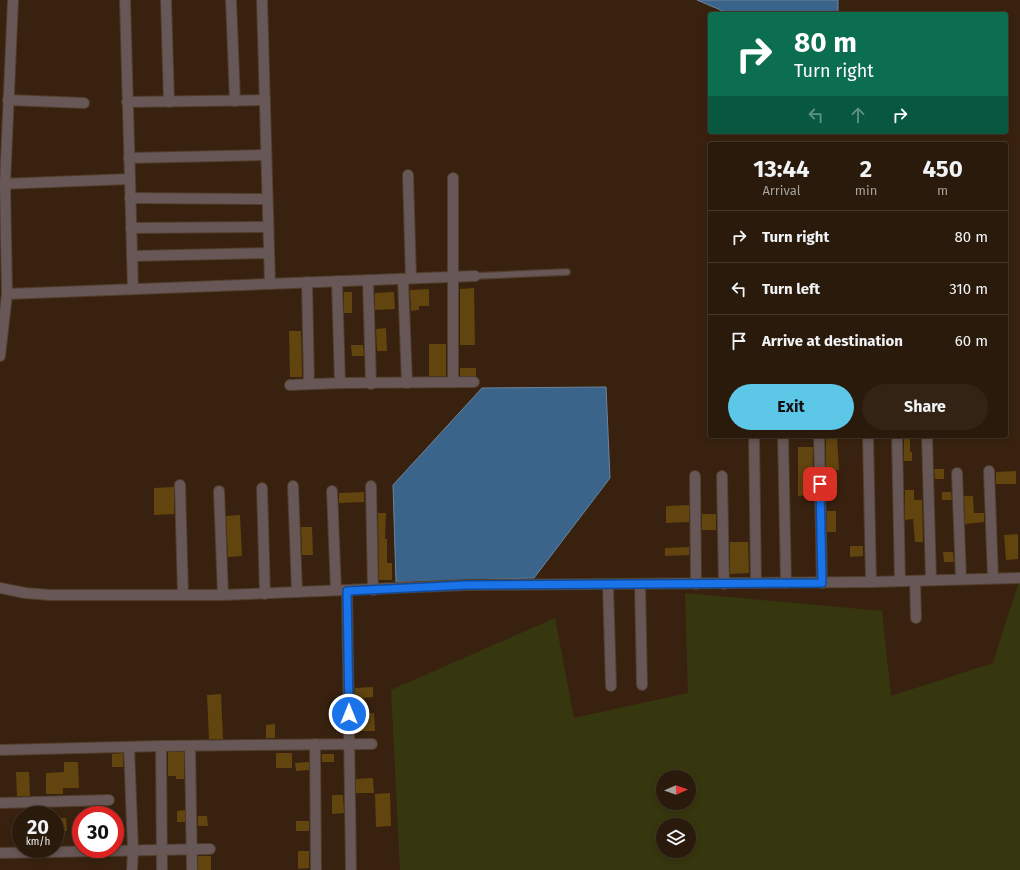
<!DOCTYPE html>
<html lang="en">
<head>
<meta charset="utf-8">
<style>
  :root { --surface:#2a1a0b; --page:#322314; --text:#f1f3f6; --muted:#a5a19d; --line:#46382c; --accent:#5dc7e8 }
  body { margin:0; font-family:"Fira Sans",sans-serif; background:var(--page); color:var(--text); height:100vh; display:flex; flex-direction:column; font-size:15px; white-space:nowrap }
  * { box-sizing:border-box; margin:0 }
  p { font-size:13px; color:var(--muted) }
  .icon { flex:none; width:22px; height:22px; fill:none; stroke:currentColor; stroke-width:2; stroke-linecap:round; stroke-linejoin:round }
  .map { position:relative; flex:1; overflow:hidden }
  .drawer { position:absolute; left:708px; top:142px; width:300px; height:296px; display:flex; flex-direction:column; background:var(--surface); border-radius:4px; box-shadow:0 2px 6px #0003,0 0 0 1px var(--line) }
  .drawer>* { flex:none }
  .hud { position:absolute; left:708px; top:12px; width:300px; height:122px; border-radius:4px; box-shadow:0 2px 6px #0003,0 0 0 1px var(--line); background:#0b6e4f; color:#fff; overflow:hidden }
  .needle { width:26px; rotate:88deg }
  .tools { position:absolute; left:656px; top:770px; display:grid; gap:8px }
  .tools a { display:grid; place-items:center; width:40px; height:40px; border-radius:50%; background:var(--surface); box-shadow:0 2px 6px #0003,0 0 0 1px var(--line); font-size:20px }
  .speed { position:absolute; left:12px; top:806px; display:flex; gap:8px; font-size:20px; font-weight:700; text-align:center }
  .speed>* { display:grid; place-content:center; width:52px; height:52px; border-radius:50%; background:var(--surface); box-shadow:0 2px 6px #0003,0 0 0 1px var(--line); line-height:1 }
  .speed small { font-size:10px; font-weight:400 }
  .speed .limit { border:6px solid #d22; background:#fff; color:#111 }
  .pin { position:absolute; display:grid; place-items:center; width:34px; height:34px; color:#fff; margin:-17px; border-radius:8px; box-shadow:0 2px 6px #0006 }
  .me { position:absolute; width:44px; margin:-22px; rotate:0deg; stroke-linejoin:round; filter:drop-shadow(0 0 3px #0008) }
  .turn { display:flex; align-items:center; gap:14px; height:84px; padding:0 20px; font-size:18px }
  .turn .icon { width:52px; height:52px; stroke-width:2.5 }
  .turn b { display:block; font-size:28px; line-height:34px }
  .lanes { display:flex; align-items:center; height:38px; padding:0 20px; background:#0003; justify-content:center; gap:20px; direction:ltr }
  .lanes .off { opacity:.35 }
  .eta { display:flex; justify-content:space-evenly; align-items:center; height:68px; text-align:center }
  .eta b { font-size:24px; font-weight:700; line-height:28px }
  .button { display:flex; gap:8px; margin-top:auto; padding:8px 20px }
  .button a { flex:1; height:46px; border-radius:24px; background:var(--accent); color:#111; font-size:16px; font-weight:700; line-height:46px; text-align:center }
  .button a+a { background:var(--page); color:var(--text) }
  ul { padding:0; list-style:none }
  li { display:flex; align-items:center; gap:12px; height:52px; padding:0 20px; border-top:1px solid var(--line) }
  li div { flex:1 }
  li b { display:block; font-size:15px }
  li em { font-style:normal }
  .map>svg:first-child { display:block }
  .green { fill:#36370f; fill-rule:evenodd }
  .water { fill:#3b648b; stroke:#6c849c }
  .building { fill:#61440e }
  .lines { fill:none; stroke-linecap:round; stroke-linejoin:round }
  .service-casing { stroke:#523e2c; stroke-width:8 }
  .minor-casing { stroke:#523e2c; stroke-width:12 }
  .service { stroke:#675757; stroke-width:5.5 }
  .minor { stroke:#675757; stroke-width:10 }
  .route-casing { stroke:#114b97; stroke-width:10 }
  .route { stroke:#1a73e8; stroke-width:7 }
</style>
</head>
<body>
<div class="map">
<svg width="1020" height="870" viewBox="0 0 1020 870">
  <rect width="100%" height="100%" fill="#38220f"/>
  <!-- green -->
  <path class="green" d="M 1020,578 L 1020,870 L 400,870 L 391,690 L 555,618 L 574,718 L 688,693 L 685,593 L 882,611 L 891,696 L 993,663 ZM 663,777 L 689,777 L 689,803 L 663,803 ZM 663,825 L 689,825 L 689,851 L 663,851 Z"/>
  <!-- water -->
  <g class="water">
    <polygon points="697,0 838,0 838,12 826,14 730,14"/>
    <polygon points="606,387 610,478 534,578 396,582 393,485 482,388"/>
  </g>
  <!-- building -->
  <g class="building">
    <polygon points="474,288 475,345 460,345 460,289"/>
    <polygon points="429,289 429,306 419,306 419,310 411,311 410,290"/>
    <rect x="344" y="292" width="8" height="21"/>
    <polygon points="394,292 395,309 375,310 375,293"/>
    <polygon points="386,328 387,351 377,351 376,329"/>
    <polygon points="289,331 301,331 302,377 290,377"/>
    <rect x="429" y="344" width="17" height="32"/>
    <polygon points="351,345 363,345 364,356 352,356"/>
    <rect x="460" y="368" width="16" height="8"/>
    <polygon points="826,436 837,436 839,470 826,470"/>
    <polygon points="904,436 910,436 910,452 912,452 912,461 904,461"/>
    <polygon points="798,447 813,447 812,495 798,496"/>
    <polygon points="934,469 944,469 944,479 935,479"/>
    <polygon points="1016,471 1016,484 996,484 996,472"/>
    <polygon points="174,487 174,514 154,515 154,488"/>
    <polygon points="905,490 914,490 914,500 922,500 923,542 915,542 913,519 905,520"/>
    <polygon points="364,492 364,502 339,503 339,493"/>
    <polygon points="942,492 951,492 952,500 942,500"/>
    <polygon points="964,496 973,496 974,513 984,513 984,522 965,524"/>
    <polygon points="689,505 689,522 666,523 666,506"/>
    <rect x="827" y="511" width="9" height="21"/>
    <polygon points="378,513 386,513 385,539 387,539 387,563 392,563 392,580 379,580"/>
    <rect x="702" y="514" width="14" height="16"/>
    <polygon points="240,515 242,556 228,557 226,516"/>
    <polygon points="301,527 312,527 313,555 302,555"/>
    <polygon points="1018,534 1018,559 1006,560 1004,535"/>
    <polygon points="730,542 748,542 749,573 730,574"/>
    <polygon points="850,546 863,546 863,556 850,557"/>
    <polygon points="689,547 689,555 665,556 665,548"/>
    <polygon points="943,552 953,552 954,562 944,562"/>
    <polygon points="373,687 373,697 355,699 355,688"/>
    <polygon points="221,694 223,739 209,739 207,695"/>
    <polygon points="374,713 375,731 356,731 355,714"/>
    <polygon points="275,724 275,738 266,738 266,725"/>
    <polygon points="168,752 184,752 184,779 176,779 176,776 168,776"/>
    <polygon points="123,753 123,767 112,767 112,754"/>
    <rect x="276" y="753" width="16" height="15"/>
    <rect x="322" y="754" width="12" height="8"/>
    <polygon points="64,762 78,762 79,788 63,788 63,794 46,794 46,773 64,772"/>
    <polygon points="309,762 309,770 296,771 295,763"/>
    <polygon points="16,772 29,772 30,796 17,796"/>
    <polygon points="373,778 374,793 356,793 356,779"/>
    <polygon points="390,793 391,826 376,827 375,794"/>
    <polygon points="332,795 343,795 344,813 332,814"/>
    <polygon points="185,810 185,822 177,822 177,811"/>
    <polygon points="198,816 207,816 208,826 198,826"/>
    <polygon points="55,818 66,818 67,831 55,831"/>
    <rect x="296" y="821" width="13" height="10"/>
    <polygon points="298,851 309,851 309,868 298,869"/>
    <rect x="198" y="856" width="13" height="14"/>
  </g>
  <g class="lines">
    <defs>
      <polyline id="service" points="475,276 567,272"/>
      <g id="minor">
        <polyline points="125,0 133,289"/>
        <polyline points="166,0 169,102"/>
        <polyline points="231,0 235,101"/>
        <polyline points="262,0 270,284"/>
        <polyline points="8,100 84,103"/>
        <polyline points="127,102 265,100"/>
        <polyline points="129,158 266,155"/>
        <polyline points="408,175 411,278"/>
        <polyline points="0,184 130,179"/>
        <polyline points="130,198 267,199"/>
        <polyline points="131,228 268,227"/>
        <polyline points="132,256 269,253"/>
        <polyline points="403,279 407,383"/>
        <polyline points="368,280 371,384"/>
        <polyline points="337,281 340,383"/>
        <polyline points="307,282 309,384"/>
        <polyline points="7,294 475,276"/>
        <polyline points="0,356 7,294 5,184 13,0"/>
        <polyline points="453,382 453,178"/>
        <polyline points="290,385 340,383 474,382"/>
        <polyline points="754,436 756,583"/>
        <polyline points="783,436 786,583"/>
        <polyline points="819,436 822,583"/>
        <polyline points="868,436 871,582"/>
        <polyline points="897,436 900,581"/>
        <polyline points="927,436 931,580"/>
        <polyline points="989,471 993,578"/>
        <polyline points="957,473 961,579"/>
        <polyline points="695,476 696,584"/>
        <polyline points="722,476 724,584"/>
        <polyline points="180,485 183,595"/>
        <polyline points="293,486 297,592"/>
        <polyline points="371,486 373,590"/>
        <polyline points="262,488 265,594"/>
        <polyline points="219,491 223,595"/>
        <polyline points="332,491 336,590"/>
        <polyline points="915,581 916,618"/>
        <polyline points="640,584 642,685"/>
        <polyline points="608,585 611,686"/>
        <polyline points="0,588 25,593 50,595 223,595 467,585 871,582 1020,578"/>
        <polyline points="347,591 351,870"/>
        <polyline points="315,744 316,870"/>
        <polyline points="161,746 162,870"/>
        <polyline points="190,746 192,870"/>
        <polyline points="129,747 133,850 132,870"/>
        <polyline points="0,750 161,746 372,744"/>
        <polyline points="0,803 109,800"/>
        <polyline points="0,853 210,849"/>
      </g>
    </defs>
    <!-- service casing -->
    <use href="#service" class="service-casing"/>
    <!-- minor casing -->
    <use href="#minor" class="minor-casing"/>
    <!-- service -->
    <use href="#service" class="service"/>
    <!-- minor -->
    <use href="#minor" class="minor"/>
  </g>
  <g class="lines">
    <defs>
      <polyline id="route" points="349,714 347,591 467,585 822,583 820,484"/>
    </defs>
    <!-- route casing -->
    <use href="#route" class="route-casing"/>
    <!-- route -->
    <use href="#route" class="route"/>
  </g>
</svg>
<div class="tools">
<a><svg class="needle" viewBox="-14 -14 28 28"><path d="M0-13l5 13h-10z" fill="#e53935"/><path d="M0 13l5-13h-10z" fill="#a5a19d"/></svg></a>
<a><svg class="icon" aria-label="layers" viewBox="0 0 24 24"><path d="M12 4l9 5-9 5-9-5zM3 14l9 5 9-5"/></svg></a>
</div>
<div class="speed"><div>20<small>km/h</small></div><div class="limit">30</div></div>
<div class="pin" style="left:820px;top:484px;background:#d93025"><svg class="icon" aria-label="arrive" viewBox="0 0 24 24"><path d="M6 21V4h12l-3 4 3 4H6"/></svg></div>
<svg class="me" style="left:349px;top:714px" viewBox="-20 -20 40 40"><circle r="17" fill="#1a73e8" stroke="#fff" stroke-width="3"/><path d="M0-11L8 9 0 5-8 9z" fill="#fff"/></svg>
<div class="hud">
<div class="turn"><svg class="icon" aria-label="right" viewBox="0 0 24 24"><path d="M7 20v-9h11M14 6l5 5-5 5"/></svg><div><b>80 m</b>Turn right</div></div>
<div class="lanes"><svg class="icon off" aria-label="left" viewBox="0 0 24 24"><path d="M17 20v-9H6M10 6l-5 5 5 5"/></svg><svg class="icon off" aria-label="ahead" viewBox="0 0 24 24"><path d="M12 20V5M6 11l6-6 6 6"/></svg><svg class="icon" aria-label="right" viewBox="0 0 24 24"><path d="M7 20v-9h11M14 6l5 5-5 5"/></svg></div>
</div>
<section class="drawer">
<div class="eta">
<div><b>13:44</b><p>Arrival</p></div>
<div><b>2</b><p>min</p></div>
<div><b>450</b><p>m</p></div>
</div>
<ul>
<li><svg class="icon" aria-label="right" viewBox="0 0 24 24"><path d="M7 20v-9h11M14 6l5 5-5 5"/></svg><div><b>Turn right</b></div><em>80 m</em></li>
<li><svg class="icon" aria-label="left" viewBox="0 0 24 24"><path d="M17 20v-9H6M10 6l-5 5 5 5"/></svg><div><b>Turn left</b></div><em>310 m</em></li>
<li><svg class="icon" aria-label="arrive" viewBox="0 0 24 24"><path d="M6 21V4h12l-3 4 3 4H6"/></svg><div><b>Arrive at destination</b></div><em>60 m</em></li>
</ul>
<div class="button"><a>Exit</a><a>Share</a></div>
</section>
</div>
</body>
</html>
